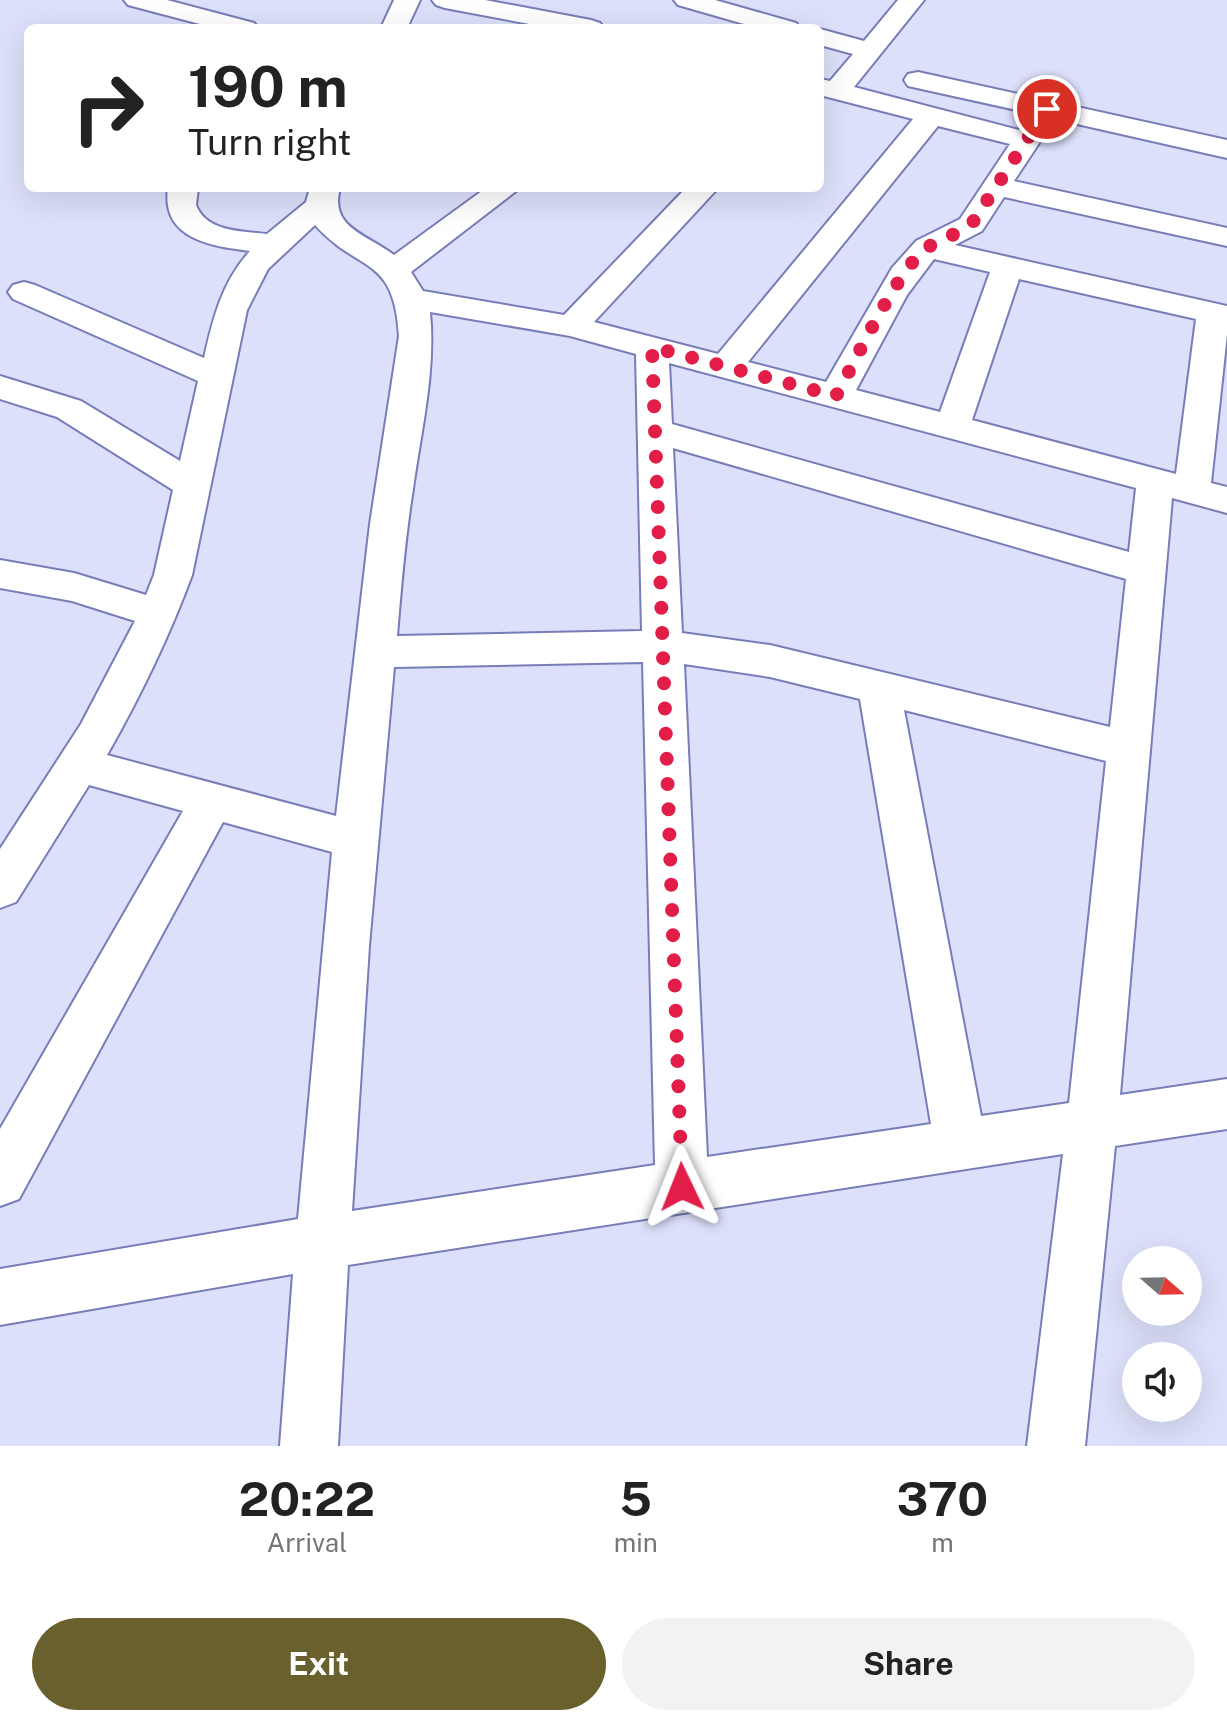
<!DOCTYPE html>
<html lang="en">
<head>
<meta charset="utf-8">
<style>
  :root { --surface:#fff; --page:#f2f2f2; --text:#222; --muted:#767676; --accent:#6a602d }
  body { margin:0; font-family:"Public Sans",sans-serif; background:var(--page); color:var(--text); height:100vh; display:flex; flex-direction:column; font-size:30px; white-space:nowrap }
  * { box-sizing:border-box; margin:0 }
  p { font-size:26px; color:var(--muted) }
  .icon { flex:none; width:44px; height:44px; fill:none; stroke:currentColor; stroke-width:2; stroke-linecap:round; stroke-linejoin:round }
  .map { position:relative; height:1446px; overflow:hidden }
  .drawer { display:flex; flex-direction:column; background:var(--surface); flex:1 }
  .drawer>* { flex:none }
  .guide { position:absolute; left:24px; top:24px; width:800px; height:168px; border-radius:12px; box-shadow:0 8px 32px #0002; background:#fff; color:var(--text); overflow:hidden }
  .needle { width:52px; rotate:110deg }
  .fabs { position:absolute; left:1122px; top:1246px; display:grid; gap:16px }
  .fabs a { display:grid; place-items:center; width:80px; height:80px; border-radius:50%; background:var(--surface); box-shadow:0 8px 32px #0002; font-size:40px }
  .pin { position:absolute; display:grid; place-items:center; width:68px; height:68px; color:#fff; margin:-34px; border:4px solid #fff; border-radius:50%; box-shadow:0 2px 8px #0007 }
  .me { position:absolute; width:88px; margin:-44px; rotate:358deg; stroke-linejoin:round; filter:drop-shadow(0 0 6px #0008) }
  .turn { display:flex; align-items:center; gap:28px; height:168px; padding:0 32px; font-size:36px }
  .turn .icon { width:104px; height:104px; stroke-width:2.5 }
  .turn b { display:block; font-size:56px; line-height:68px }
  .eta { display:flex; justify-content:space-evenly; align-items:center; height:136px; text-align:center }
  .eta b { font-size:48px; font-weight:700; line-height:56px }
  .primary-button { display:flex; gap:16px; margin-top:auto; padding:16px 32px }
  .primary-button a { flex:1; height:92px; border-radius:48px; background:var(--accent); color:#fff; font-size:32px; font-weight:700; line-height:92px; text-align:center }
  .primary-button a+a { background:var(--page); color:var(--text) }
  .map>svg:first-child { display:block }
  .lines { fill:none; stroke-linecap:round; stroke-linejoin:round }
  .minor-casing { stroke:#777db8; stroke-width:4 }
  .minor { fill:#fff; fill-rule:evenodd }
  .route { stroke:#e11d48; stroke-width:14; stroke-dasharray:0 25.2 }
</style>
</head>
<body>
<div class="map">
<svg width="1227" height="1446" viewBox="0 0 1227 1446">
  <rect width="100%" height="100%" fill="#dce0fa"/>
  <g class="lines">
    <defs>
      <g id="minor">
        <polygon points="124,0 167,0 254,23 258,28 215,28 128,5"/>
        <polygon points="394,0 420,0 407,28 381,28"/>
        <polygon points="432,0 485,0 591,20 600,23 604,28 551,28 445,8 436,5"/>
        <polygon points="674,0 715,0 796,23 800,28 758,28 678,5"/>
        <path d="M 898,0 L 924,0 L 854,87 L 1019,130 L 1030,113 L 908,86 L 904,80 L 908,74 L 918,72 L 1227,140 L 1227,158 L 1055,119 L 1014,181 L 1227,228 L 1227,246 L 1004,197 L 982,231 L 955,245 L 1227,306 L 1227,334 L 1211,483 L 1227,487 L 1227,513 L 1172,498 L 1120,1095 L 1227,1079 L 1227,1129 L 1115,1146 L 1085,1446 L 1027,1446 L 1063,1154 L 348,1265 L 338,1446 L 280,1446 L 293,1274 L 0,1325 L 0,1269 L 298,1219 L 332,852 L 223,822 L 19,1199 L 0,1206 L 0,1129 L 183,811 L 89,785 L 16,902 L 0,908 L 0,849 L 81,724 L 135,621 L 72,601 L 0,588 L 0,560 L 74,573 L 146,595 L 154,575 L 173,490 L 57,417 L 0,399 L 0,376 L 81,401 L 180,461 L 198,381 L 13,299 L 8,292 L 13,285 L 24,282 L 35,285 L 204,358 C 213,318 222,282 250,251 C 211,246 161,239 168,188 L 198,188 L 196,205 C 206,232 242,231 267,234 L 306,202 L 310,188 L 340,188 C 329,228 367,234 394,255 L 486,188 L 520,188 L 411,272 L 423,291 L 564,315 L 686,188 L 718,188 L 594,322 L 718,354 L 913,119 L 820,95 L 820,79 L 830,81 L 853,54 L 820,45 L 820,29 L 864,41 ZM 938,126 L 1010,144 L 960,219 L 916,241 L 892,268 L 826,382 L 748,362 ZM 315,225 C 359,274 394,254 399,336 L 370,524 L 336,816 L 107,755 C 140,697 169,637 192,575 L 247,310 L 268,269 ZM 934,259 L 990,272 L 940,412 L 856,390 L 907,295 ZM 1019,279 L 1196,319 L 1176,474 L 972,420 ZM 430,312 L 570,336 L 636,354 L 642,631 L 397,636 C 401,587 405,538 413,489 C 421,431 436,371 430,312 ZM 669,363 L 1136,488 L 1129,552 L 672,424 ZM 673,448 L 1126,579 L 1110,727 L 770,645 L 682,633 ZM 643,662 L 655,1165 L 352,1211 L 369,946 L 394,667 ZM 684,664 L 770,677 L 860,699 L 931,1124 L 707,1157 ZM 904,710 L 1106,761 L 1069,1103 L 981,1116 Z"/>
      </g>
    </defs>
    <!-- minor casing -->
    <use href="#minor" class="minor-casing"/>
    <!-- minor -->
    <use href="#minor" class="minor"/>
  </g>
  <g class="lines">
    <!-- route -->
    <path class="route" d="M 682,1187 L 652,347 L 836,396 C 855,362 898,268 927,248 C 940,238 957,235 971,225 L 1047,109"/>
  </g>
</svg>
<div class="fabs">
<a><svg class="needle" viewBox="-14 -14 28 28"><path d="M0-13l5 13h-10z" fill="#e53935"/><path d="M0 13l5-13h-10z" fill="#767676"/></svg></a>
<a><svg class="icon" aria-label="sound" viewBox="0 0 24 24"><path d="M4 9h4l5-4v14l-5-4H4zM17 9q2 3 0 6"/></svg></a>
</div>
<div class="pin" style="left:1047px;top:109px;background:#d93025"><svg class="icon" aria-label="arrive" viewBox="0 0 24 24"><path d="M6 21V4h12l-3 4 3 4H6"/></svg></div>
<svg class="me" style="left:682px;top:1187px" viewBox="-20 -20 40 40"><path d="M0-17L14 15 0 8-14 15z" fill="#e11d48" stroke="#fff" stroke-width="4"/></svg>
<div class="guide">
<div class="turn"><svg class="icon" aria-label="right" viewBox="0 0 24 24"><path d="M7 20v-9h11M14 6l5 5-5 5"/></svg><div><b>190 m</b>Turn right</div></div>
</div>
</div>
<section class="drawer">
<div class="eta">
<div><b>20:22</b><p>Arrival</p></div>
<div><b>5</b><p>min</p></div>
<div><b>370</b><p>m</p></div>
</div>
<div class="primary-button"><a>Exit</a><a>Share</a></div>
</section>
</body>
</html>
